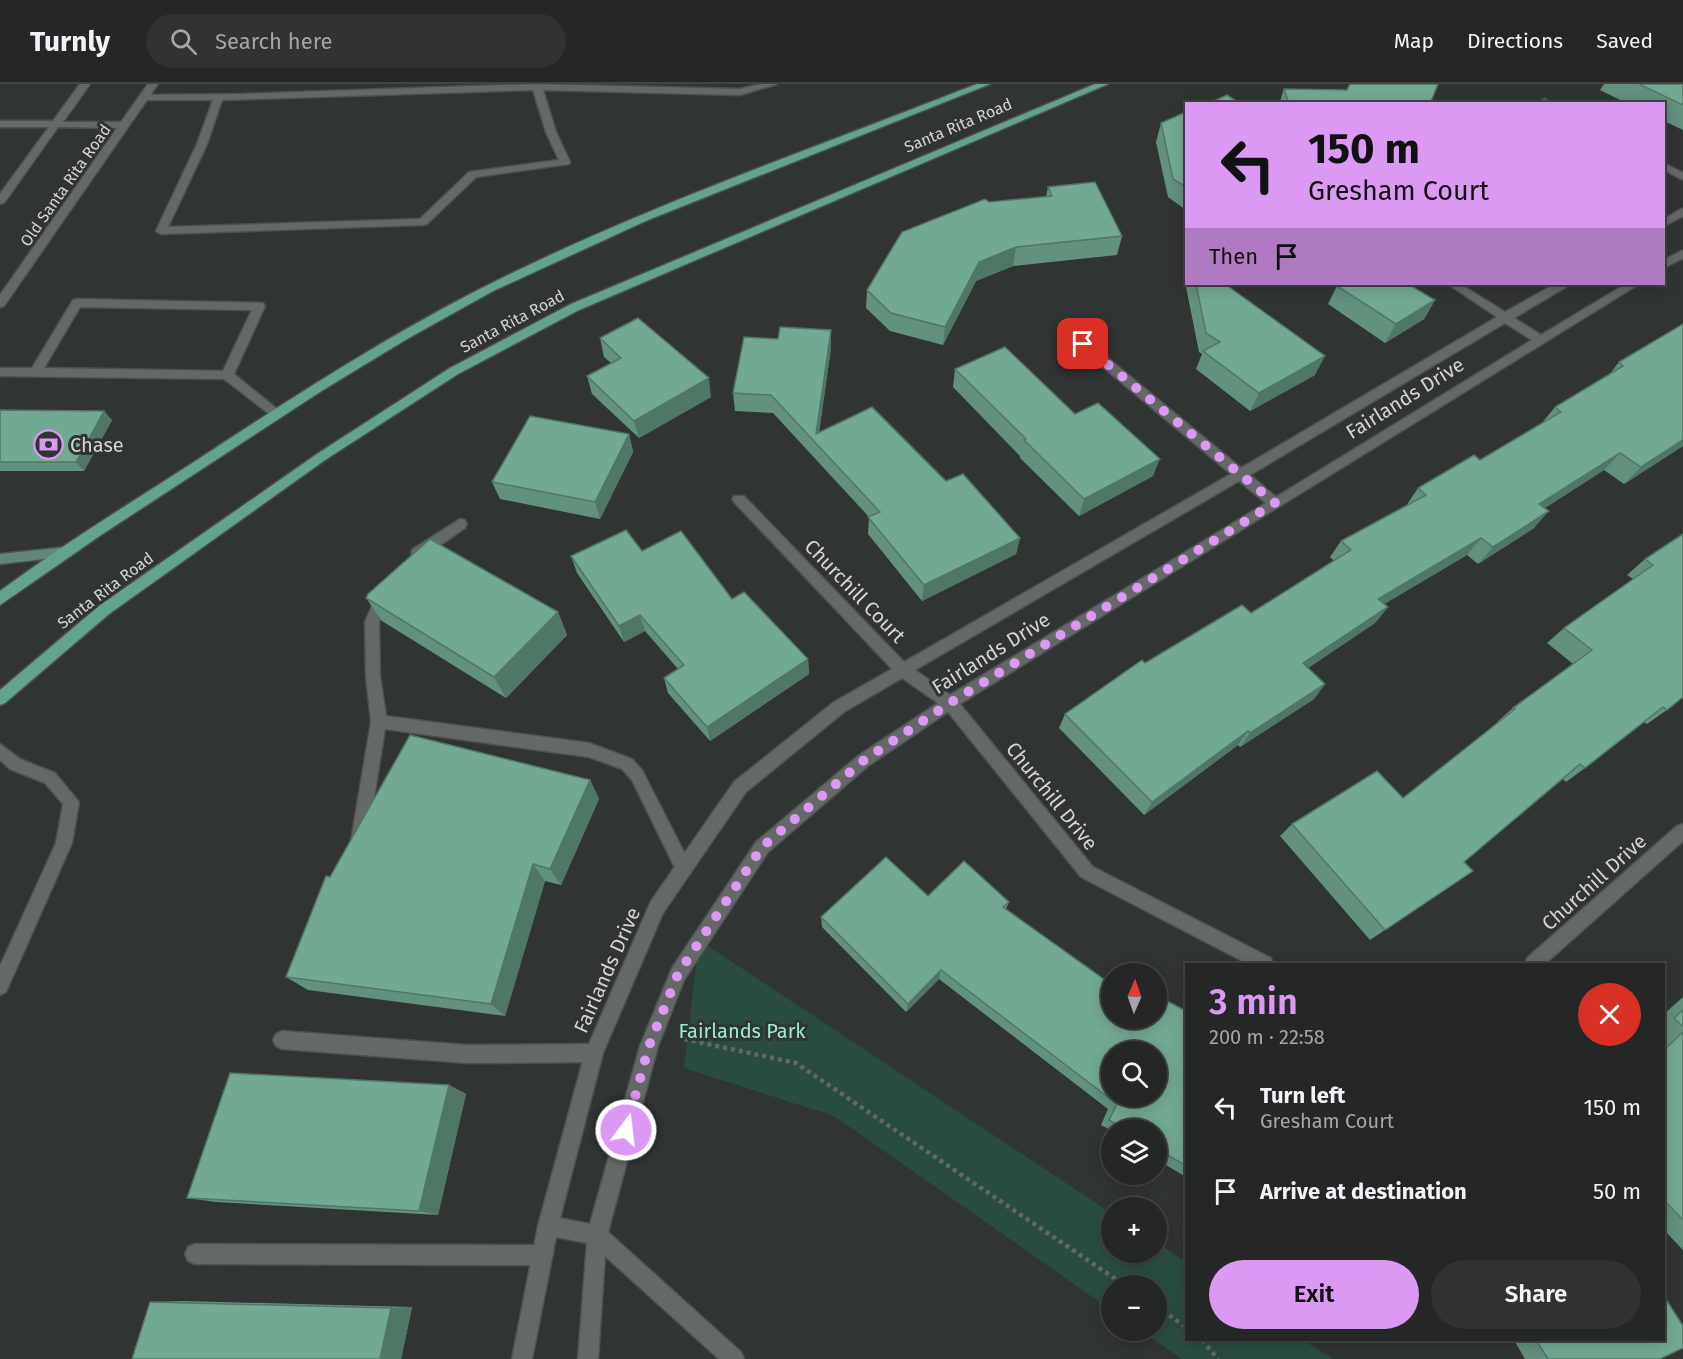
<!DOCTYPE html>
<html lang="en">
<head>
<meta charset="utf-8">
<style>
  :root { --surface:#242726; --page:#303332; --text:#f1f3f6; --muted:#a3a5a7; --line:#414443; --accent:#dc99f4 }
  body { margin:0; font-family:"Fira Sans",sans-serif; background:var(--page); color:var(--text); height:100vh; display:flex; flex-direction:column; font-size:22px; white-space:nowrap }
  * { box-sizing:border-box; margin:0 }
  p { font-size:20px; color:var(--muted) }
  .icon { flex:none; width:33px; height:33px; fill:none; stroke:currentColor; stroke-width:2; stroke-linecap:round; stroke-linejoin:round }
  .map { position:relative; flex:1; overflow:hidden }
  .sheet { position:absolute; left:1185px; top:879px; width:480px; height:378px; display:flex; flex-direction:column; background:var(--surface); border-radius:0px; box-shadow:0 3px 15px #0003,0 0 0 2px var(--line) }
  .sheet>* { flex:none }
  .banner { position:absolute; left:1185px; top:18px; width:480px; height:183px; border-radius:0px; box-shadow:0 3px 15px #0003,0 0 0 2px var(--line); background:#dc99f4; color:#111; overflow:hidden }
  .needle { width:39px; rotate:2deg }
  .controls { position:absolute; left:1101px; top:879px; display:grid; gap:12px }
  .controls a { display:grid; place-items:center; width:66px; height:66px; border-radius:50%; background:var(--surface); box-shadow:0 3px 15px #0003,0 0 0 2px var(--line); font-size:30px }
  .pin { position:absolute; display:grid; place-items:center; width:51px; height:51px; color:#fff; margin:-26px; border-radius:12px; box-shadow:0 3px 9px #0006 }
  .me { position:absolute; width:66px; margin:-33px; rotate:15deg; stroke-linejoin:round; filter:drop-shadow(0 0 4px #0008) }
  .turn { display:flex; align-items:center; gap:21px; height:126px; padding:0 24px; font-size:27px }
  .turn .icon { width:78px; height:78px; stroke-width:2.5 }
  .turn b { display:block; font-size:42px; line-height:51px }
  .then { display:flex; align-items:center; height:57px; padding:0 24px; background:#0003; gap:12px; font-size:22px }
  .round { display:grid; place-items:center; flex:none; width:63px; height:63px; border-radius:32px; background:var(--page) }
  .overview { display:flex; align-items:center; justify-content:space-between; height:102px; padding:0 24px }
  h1 { font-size:36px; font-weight:600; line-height:45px; color:var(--accent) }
  .action { display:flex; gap:12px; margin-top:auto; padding:12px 24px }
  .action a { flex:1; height:69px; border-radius:36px; background:var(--accent); color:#111; font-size:24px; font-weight:600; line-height:69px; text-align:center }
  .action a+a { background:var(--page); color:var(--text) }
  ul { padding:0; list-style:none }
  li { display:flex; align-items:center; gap:18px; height:84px; padding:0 24px }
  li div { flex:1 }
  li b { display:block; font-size:22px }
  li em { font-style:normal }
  header { display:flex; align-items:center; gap:36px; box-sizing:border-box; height:84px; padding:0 30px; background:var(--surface); border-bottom:2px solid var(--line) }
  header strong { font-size:28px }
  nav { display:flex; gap:33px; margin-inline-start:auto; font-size:21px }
  .search { width:420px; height:54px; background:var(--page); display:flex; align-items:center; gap:15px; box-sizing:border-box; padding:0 21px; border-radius:33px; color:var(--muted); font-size:22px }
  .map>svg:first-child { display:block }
  .green { fill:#2a4c3f }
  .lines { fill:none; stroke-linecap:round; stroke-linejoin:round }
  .lane-casing { stroke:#4c504e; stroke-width:3 }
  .street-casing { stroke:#4c504e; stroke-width:3 }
  .secondary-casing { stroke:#4c504e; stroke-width:3 }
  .primary-casing { stroke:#4c504e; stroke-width:3 }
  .path { stroke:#656867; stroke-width:4.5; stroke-dasharray:4 4; stroke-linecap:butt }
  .lane { fill:#646967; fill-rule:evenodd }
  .street { fill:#646967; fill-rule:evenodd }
  .secondary { fill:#638679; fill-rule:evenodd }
  .primary { fill:#62a38b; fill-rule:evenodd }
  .wall { fill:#62917e }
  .shaded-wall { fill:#507666 }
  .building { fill:#72a992; stroke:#507666; stroke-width:1.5; fill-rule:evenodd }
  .route { stroke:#dc99f4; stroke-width:10; stroke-dasharray:0 18 }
  .labels { text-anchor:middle; stroke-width:6; stroke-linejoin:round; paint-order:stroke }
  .far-street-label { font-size:16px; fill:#d3d5d4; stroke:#303432 }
  .street-label { font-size:20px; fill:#d3d5d4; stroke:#303432 }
  .poi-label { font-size:20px; fill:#d3d5d4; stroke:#303432; text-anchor:start }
  .park-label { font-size:20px; fill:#98eecb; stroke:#303432 }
</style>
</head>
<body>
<header>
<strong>Turnly</strong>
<div class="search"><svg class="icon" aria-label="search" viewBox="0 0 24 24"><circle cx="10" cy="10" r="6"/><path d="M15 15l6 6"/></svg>Search here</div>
<nav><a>Map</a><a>Directions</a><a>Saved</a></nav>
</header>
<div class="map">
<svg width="1683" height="1275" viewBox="0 0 1683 1275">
  <rect width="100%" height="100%" fill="#303432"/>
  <!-- green -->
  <polygon class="green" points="699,856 1111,1129 1112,1168 1156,1168 1157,1158 1186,1178 1186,1256 1303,1256 1333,1275 1182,1275 1141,1247 1156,1246 1156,1202 1112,1202 1111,1226 834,1032 684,984"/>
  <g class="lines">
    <defs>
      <g id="lane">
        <path d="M 534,0 L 740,5 L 761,0 L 777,0 L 740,11 L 543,6 L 556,48 L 570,78 L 569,80 L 476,93 L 427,140 L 423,141 L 161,150 L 156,147 L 197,60 L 213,16 L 145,16 L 142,15 L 142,11 L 242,10 ZM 533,6 L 546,48 L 559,76 L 469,88 L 420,135 L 168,143 L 207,60 L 222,16 Z"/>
        <path d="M 77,215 L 263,219 L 265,222 L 234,290 L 282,329 L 276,333 L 272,332 L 224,295 L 0,292 L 0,284 L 32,284 L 73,216 ZM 80,223 L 252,226 L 223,287 L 44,284 Z"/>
        <polygon points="460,435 465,436 467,440 465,444 423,473 413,473 411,469 413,465"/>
        <polygon points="384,504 391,510 379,538 380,592 386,632 589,659 632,675 642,686 690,780 692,785 690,790 684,793 678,790 632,696 622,685 589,673 385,645 367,757 365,762 359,764 353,762 351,757 371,638 366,592 365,538 379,506"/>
        <polygon points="282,947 467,961 594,960 600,963 603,969 600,975 594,978 467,979 282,965 276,962 273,956 276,950"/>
        <polygon points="195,1160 543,1161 550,1164 553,1171 550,1178 543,1181 195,1180 188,1177 185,1170 188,1163"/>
      </g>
      <g id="street">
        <polygon points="80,0 90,0 63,38 121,38 148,0 158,0 4,222 0,223 0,211 117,44 58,43 4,119 0,120 0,110 49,43 0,43 0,37 53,37"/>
        <polygon points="1545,15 1551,20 1541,20 1542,16"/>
        <polygon points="1664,79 1683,89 1683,96 1664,86"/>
        <polygon points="1683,124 1683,132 1664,142 1664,135"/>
        <polygon points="1683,166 1683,174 1664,184 1664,176"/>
        <path d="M 1448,200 L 1460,200 L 1505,228 L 1555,200 L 1567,200 L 1566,203 L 1514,234 L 1541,251 L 1626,200 L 1639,200 L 960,620 L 1093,783 L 1271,874 L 1273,880 L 1248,880 L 1081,793 L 948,628 L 868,682 L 768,768 L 684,896 L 658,962 L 608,1148 L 741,1268 L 744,1275 L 719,1275 L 605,1172 L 598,1275 L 578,1275 L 587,1159 L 556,1153 L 532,1275 L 512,1275 L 538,1142 L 585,969 L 651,817 L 734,698 L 834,618 L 892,585 L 734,418 L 732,415 L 734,412 L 744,412 L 904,578 L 1231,390 L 1061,248 L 1061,242 L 1069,242 L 1241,384 L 1497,233 ZM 1505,239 L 1532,256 L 1276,413 L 1250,391 ZM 1239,397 L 1266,419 L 950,611 L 915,586 ZM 902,594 L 938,619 L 858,672 L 756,758 L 672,884 L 640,962 L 590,1140 L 560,1134 L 603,969 L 663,829 L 746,708 L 844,628 Z"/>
        <polygon points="0,660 20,675 55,689 79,718 72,759 6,908 0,911 0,882 56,759 63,720 45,699 10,685 0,676"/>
        <polygon points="1683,740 1683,757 1545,880 1525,880 1527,874 1677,742"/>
      </g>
      <polygon id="secondary" points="66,463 73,468 71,472 0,480 0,470"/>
      <g id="primary">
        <path d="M 977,0 L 990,0 L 648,136 L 493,207 L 407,255 L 323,306 L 101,451 L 0,521 L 0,507 C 62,461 129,420 194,378 C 302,307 411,236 529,181 C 674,112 827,59 977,0 Z"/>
        <polygon points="1095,0 1108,0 579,226 458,290 325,376 109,530 5,619 0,621 0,606 99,522 317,370 450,284 571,220"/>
      </g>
    </defs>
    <!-- lane casing -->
    <use href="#lane" class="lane-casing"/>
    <!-- street casing -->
    <use href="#street" class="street-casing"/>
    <!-- secondary casing -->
    <use href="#secondary" class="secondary-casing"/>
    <!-- primary casing -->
    <use href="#primary" class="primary-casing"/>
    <!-- path -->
    <g class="path">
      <polyline points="684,955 796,979 1126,1202"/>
      <polyline points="1156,1222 1186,1243"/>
      <polyline points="1202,1256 1218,1275"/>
    </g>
    <!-- lane -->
    <use href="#lane" class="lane"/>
    <!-- street -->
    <use href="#street" class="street"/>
    <!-- secondary -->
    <use href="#secondary" class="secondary"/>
    <!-- primary -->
    <use href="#primary" class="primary"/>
  </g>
  <!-- wall -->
  <g class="wall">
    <polygon points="1604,0 1683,0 1683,46 1664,37 1664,20 1628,20 1600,6"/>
    <polygon points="1284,5 1430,20 1279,20"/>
    <polygon points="1186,28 1186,126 1168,113 1156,58 1161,39"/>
    <polygon points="1048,103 1122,152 1117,171 1013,182 976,197 943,261 890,247 866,224 867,206 989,118 1046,113"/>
    <polygon points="1186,186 1186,200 1196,200 1315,291 1250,327 1196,285 1202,270 1199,268 1184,193"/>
    <polygon points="1337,202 1435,216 1424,235 1385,259 1328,220"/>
    <polygon points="1683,240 1683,362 1624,400 1604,386 1545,424 1534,444 1478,480 1467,471 1384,520 1388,523 1375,539 1308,584 1325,600 1314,615 1240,663 1238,661 1144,731 1059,644 1065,630 1145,579 1251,529 1334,477 1330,473 1341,457 1406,422 1418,404 1480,376 1542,339 1555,323 1609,291 1619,278"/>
    <polygon points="831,246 831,264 819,349 946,397 1020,454 1016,470 922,517 868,450 869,433 773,329 735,327 733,309 778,255"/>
    <polygon points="600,254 711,313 639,354 592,310 587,292 611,279 604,273"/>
    <polygon points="955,285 1075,330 1153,392 1079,432 1020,374 1020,372 953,303"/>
    <polygon points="0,326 112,336 84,387 0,387"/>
    <polygon points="629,350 633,368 600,435 500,415 492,398"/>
    <polygon points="1683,450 1667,626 1647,640 1644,638 1585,684 1566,698 1563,695 1464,778 1473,787 1370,856 1280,752 1292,740 1403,714 1498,639 1497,638 1513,624 1573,580 1547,559 1564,544 1633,495 1627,491 1645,475"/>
    <polygon points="642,467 732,515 808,575 809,590 710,657 668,609 664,594 678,585 645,547 624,558 577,489 571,472"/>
    <polygon points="366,514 558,528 567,551 506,614 382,537"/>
    <polygon points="590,696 599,715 561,801 545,797 505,932 308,906 286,893 330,793"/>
    <polygon points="928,812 1009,818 1006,825 1156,934 1156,921 1164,915 1186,927 1186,1093 1156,1075 1156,1046 1112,1046 1112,1047 1101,1041 1108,1025 939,895 906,928 822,843 821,833"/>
    <polygon points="1683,913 1683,1166 1664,1146 1664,930"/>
    <polygon points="449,1001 466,1010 438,1131 216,1118 187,1114"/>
    <polygon points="183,1217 412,1223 401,1275 150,1218"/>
    <polygon points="1514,1256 1664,1256 1660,1275 1525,1275"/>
  </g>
  <!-- shaded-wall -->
  <g class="shaded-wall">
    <polygon points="1016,163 1013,182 976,197 943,261 945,243 979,178"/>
    <polygon points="1435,216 1424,235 1385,259 1396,240"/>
    <polygon points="831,246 831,264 817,360 816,350"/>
    <polygon points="1325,272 1315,291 1250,327 1259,309"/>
    <polygon points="709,294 711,313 639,354 634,337"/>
    <polygon points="104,327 112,336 84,387 76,378"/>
    <polygon points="629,350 633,368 600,435 595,418"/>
    <polygon points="1683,356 1683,362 1624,400 1641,383"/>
    <polygon points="1620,369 1604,386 1524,437 1539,420"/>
    <polygon points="1160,375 1153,392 1079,432 1084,415"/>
    <polygon points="1549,427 1534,444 1478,480 1493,463"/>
    <polygon points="1020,454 1016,470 922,517 924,501"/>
    <polygon points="1481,454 1467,471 1366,531 1378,515"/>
    <polygon points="1388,523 1375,539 1292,594 1303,579"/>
    <polygon points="558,528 567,551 506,614 494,593"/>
    <polygon points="640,531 645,547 624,558 619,542"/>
    <polygon points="808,575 809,590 710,657 707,643"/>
    <polygon points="1325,600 1314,615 1240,663 1250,649"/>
    <polygon points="1248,647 1238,661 1144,731 1152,718"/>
    <polygon points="590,696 599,715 561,801 550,785"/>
    <polygon points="533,780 545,797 505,932 491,920"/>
    <polygon points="941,886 939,895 906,928 908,920"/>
    <polygon points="449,1001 466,1010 438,1131 419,1127"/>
    <polygon points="412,1223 401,1275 380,1275 391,1224"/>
  </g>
  <!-- building -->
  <g class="building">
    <polygon points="1350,0 1438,0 1430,20 1289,20 1284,5 1347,6"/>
    <polygon points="1639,0 1683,0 1683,21"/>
    <polygon points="1227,11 1241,20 1207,20"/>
    <polygon points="1186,28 1186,103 1173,95 1161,39"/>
    <polygon points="1095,98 1122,152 1016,163 979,178 945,243 891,229 867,206 902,148 985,115 989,118 1052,112 1048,103"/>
    <polygon points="1196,200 1225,200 1325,272 1259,309 1203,267 1220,258 1206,249"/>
    <polygon points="1341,200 1408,200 1435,216 1396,240 1337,202"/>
    <polygon points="638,234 709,294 634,337 587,292 621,274 600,254"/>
    <polygon points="1683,240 1683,356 1641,383 1620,369 1539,420 1549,427 1493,463 1481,454 1378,515 1388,523 1303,579 1325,600 1250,649 1248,647 1152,718 1065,630 1142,576 1145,579 1242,521 1251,529 1351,466 1341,457 1426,411 1418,404 1474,371 1480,376 1561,328 1555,323 1623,282 1619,278"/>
    <polygon points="780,243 831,246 816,350 872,323 946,397 963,390 1020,454 924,501 868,433 880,428 771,311 733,309 744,253 778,255"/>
    <polygon points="1005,263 1075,330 1098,319 1160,375 1084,415 1024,356 1026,355 955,285"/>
    <polygon points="0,326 104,327 76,378 0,378"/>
    <polygon points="530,332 629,350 595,418 492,398"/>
    <polygon points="626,446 642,467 681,447 732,515 744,508 808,575 707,643 664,594 684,581 640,531 619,542 571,472"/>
    <polygon points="1683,450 1683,613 1667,626 1663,623 1585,684 1580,680 1464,778 1473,787 1385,846 1292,740 1377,687 1403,714 1515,625 1513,624 1592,566 1564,544 1653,481 1645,475"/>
    <polygon points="430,455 558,528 494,593 366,514 368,510"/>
    <polygon points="410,651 590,696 550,785 533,780 491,920 286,893 326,792 330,793"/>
    <path d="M 886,773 L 928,812 L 964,777 L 1009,818 L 1003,823 L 1112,901 L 1112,934 L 1156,934 L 1156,931 L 1164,915 L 1186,927 L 1186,1082 L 1156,1064 L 1156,1046 L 1125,1046 L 1109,1036 L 1117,1020 L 941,886 L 908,920 L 821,833 ZM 1112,968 L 1156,968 L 1156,1012 L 1112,1012 Z"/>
    <polygon points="1683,926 1683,943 1674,934"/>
    <polygon points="1683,948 1683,1136 1664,1116 1664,966"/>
    <polygon points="230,989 449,1001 419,1127 187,1114"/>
    <polygon points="1664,1212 1683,1242 1683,1264 1660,1275 1548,1275 1536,1256 1664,1256"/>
    <polygon points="150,1218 391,1224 380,1275 132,1275"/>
  </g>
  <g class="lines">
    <!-- route -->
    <polyline class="route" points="626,1046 649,962 678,890 762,763 863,677 950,619 1275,419 1083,260"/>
  </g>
  <!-- icons -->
  <defs>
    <symbol id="bank-ring" viewBox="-11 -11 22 22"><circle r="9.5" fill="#303432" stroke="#dc99f4" stroke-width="1.5"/><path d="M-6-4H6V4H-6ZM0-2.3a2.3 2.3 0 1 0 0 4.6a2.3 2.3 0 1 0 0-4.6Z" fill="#dc99f4"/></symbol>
  </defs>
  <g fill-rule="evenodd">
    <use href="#bank-ring" x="32" y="344" width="33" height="33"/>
  </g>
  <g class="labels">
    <!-- far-street labels -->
    <g class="far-street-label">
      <text transform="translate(958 41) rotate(-23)" y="6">Santa Rita Road</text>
      <text transform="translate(65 101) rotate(-55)" y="6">Old Santa Rita Road</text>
      <text transform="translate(512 237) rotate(-28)" y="6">Santa Rita Road</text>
      <text transform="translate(105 506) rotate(-37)" y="6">Santa Rita Road</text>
    </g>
    <!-- street labels -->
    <g class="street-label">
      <text transform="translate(1405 314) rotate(-32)" y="7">Fairlands Drive</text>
      <text transform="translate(855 507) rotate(46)" y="7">Churchill Court</text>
      <text transform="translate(991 569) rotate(-32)" y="7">Fairlands Drive</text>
      <text transform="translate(1052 712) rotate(51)" y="7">Churchill Drive</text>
      <text transform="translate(1594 798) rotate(-42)" y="7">Churchill Drive</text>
      <text transform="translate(607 886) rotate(-66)" y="7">Fairlands Drive</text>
    </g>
    <!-- poi labels -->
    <g class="poi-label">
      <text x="70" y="368">Chase</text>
    </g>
    <!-- park labels -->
    <g class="park-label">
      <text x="742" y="954">Fairlands Park</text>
    </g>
  </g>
</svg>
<div class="controls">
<a><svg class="needle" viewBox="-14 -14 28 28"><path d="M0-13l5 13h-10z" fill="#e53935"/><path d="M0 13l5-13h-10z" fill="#a3a5a7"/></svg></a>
<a><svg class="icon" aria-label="search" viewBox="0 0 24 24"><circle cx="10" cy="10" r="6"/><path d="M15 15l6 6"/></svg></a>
<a><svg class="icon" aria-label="layers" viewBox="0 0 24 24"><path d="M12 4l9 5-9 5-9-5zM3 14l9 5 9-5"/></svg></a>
<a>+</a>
<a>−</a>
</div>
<div class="pin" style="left:1083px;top:260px;background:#d93025"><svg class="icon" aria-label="arrive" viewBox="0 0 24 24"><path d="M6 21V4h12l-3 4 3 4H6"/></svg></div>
<svg class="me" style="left:626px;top:1046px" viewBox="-20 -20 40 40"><circle r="17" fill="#dc99f4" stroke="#fff" stroke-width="3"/><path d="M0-11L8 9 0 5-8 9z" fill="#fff"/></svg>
<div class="banner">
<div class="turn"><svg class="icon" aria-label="left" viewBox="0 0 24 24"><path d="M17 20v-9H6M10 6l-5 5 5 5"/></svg><div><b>150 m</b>Gresham Court</div></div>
<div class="then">Then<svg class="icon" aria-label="arrive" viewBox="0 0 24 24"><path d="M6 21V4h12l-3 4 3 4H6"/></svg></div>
</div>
<section class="sheet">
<div class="overview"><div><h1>3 min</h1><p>200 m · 22:58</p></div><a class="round" style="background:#d93025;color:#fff"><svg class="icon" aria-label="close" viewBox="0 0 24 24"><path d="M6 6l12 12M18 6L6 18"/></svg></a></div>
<ul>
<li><svg class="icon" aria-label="left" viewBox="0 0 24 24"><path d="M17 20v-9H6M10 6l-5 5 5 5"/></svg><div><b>Turn left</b><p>Gresham Court</p></div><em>150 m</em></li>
<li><svg class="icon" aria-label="arrive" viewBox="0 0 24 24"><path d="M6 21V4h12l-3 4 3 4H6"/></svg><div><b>Arrive at destination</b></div><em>50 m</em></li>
</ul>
<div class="action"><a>Exit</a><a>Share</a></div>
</section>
</div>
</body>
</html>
